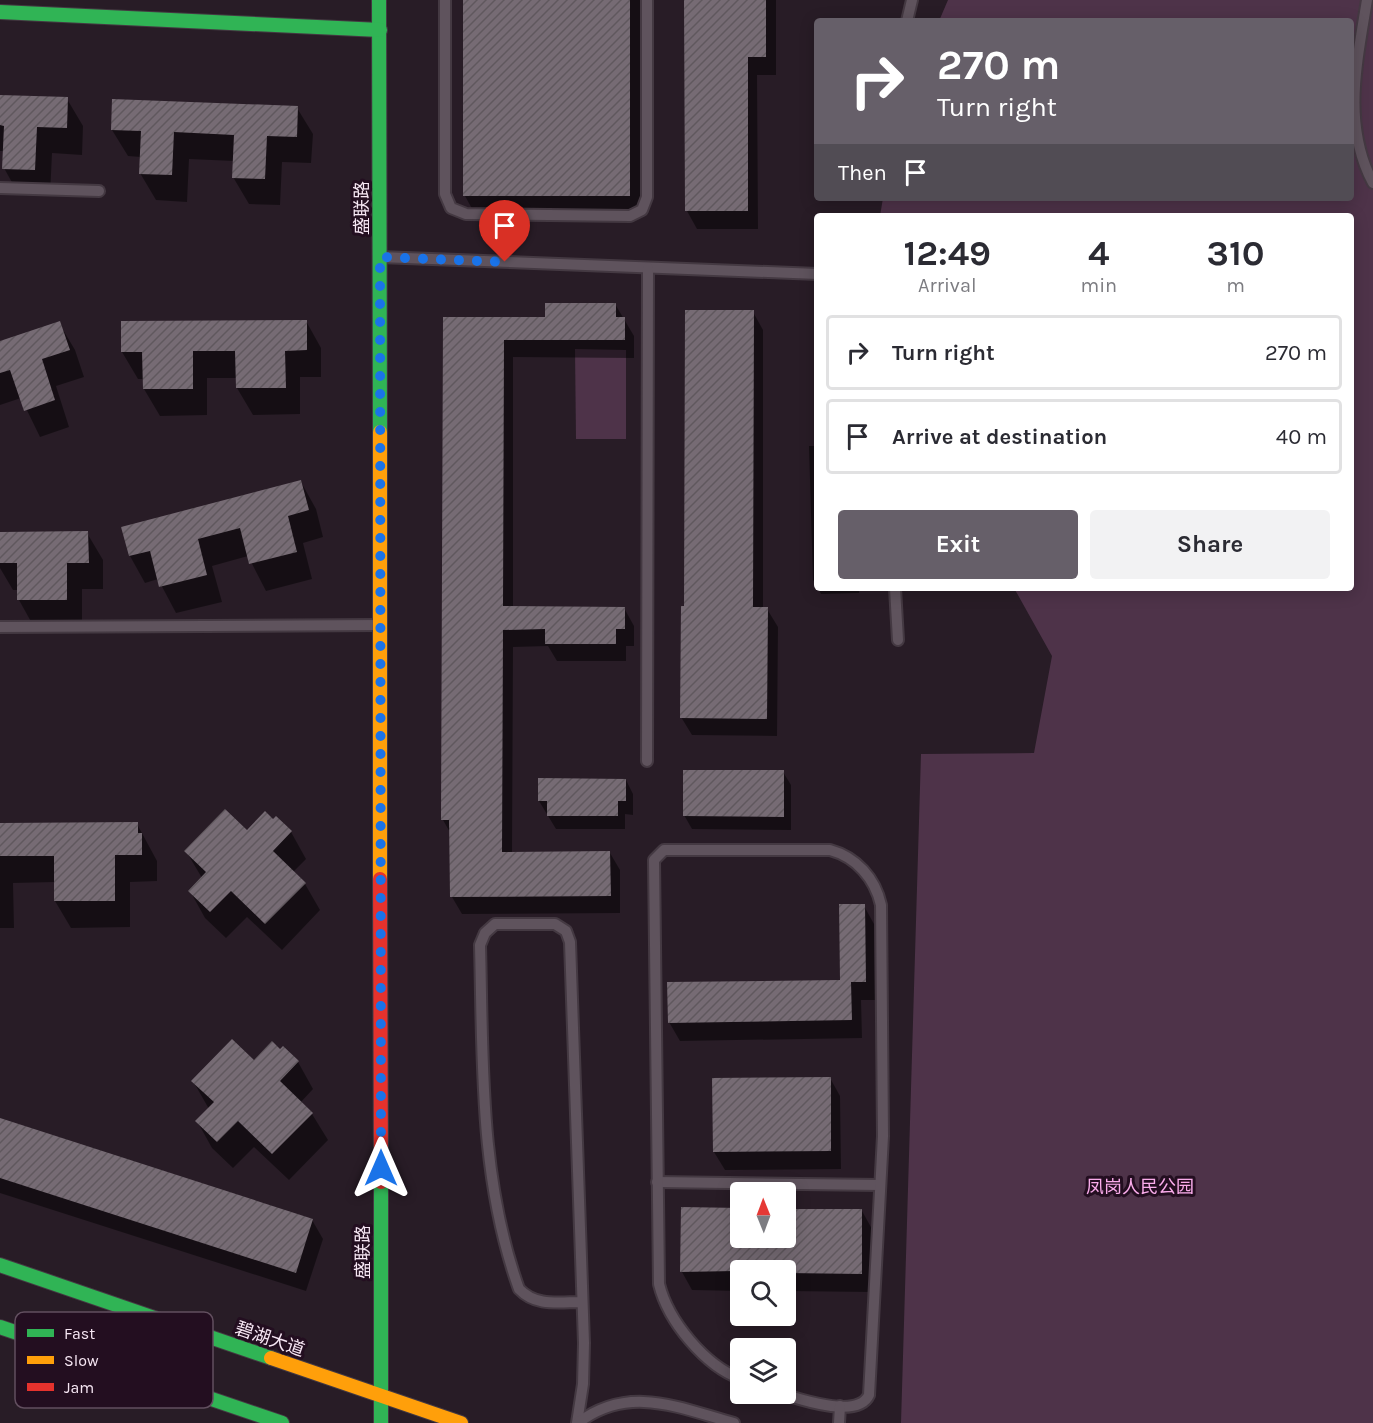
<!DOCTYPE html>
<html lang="en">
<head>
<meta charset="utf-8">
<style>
  :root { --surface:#fff; --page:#f2f2f3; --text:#2b2b33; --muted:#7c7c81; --line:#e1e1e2; --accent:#665f69 }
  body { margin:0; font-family:Karla,"Noto Sans SC",sans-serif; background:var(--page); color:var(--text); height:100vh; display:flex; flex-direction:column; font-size:22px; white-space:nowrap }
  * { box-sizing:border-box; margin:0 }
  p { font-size:20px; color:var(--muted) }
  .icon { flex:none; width:33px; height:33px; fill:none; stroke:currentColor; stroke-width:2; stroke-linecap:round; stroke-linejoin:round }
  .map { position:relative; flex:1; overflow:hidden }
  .sheet { position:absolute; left:814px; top:213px; width:540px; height:378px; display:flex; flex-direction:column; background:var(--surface); border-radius:6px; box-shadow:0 3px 15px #0003 }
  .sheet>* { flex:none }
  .guide { position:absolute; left:814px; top:18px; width:540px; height:183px; border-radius:6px; box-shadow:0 3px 15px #0003; background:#665f69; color:#fff; overflow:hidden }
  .needle { width:39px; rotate:359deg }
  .fabs { position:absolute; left:730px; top:1182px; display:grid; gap:12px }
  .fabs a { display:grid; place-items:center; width:66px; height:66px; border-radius:6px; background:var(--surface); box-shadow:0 3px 15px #0003; font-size:30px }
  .pin { position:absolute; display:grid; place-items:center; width:51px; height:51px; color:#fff; margin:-62px -26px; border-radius:50% 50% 50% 0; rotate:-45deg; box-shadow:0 0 6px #0007 }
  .pin .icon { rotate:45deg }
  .me { position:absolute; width:66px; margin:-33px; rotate:0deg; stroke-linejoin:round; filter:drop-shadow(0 0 4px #0008) }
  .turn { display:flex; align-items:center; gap:21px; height:126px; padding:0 24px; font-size:27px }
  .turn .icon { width:78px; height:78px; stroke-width:2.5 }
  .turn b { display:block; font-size:42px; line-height:51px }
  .then { display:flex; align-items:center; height:57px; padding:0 24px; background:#0003; gap:12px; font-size:22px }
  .eta { display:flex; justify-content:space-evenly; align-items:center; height:102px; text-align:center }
  .eta b { font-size:36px; font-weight:700; line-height:42px }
  .primary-button { display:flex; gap:12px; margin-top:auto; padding:12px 24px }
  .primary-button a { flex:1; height:69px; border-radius:6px; background:var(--accent); color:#fff; font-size:24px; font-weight:700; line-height:69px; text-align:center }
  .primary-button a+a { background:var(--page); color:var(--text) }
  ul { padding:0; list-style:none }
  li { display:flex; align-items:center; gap:18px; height:75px; margin:0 12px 9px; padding:0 12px; border:3px solid var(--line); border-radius:6px }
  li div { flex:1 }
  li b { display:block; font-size:22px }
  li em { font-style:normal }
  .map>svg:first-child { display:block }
  .park { fill:#4e3349 }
  .shadow { fill:#0007 }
  .building { fill:url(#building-hatch) }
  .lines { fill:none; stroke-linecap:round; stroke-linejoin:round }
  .lane-casing { stroke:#443942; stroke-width:14 }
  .fast-casing { stroke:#443942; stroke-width:16 }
  .slow-casing { stroke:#443942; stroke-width:16 }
  .jam-casing { stroke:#443942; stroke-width:16 }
  .lane { stroke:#5f535d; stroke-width:10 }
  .fast { stroke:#30b455; stroke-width:14 }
  .slow { stroke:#ff9f0a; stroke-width:14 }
  .jam { stroke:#e5322d; stroke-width:14 }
  .route { stroke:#1a73e8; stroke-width:10; stroke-dasharray:0 18 }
  .labels { text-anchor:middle; stroke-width:6; stroke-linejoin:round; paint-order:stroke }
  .street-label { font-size:18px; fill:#f6e6f3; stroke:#230e20 }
  .park-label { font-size:18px; fill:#faaceb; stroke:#230e20 }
  .key { fill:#230e20; stroke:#624f5f; stroke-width:1.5 }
  .key-label { font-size:16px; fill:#f6e6f3 }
</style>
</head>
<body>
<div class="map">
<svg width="1373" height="1423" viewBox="0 0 1373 1423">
  <defs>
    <pattern id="building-hatch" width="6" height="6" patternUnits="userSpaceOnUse" patternTransform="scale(1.5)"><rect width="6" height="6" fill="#766b74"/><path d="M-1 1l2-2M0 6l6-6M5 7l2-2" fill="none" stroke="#60585e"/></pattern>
  </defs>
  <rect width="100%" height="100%" fill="#281c26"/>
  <!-- park -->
  <g class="park">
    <polygon points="948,0 1373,0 1373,1423 901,1423 921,754 1034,753 1052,656 1014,588 1352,588 1352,216 880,216 883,198 1352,198 1352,21 939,21"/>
    <polygon points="575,349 626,350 626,439 576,439"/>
  </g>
  <!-- shadow -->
  <g class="shadow">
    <polygon points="464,0 640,0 640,214 475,214 465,196"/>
    <polygon points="686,0 776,0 776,75 757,75 758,229 697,229 687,211"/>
    <polygon points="0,96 67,99 83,126 82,155 52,153 50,196 19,195 4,168 4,151 0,151"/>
    <polygon points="297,108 313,134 311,163 282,162 280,205 249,204 233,177 234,161 189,159 187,202 156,200 140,173 141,157 128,156 112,130"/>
    <polygon points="615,304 634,336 634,358 513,357 513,608 624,608 634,626 634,646 626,646 626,661 557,661 548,646 513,647 512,854 610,853 620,870 620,913 462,914 452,897 451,834 443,820 444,318 546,319"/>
    <polygon points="753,312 763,330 763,609 767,609 778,627 777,736 692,735 681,717 686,608"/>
    <polygon points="306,321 321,348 321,377 300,377 300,414 253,415 237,388 237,378 207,378 207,415 160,416 144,389 144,379 138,379 122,352"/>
    <polygon points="59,323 75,350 84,377 56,386 69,427 40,437 21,398 0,405 0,342"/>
    <polygon points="809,446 818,446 818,587 813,580"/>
    <polygon points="301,482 316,509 323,537 303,543 312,579 266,591 248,556 212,566 222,602 176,613 158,579 145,583 130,556 123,528"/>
    <polygon points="87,533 103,560 103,589 82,589 82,627 34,627 19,600 19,590 13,590 0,568 0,534"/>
    <polygon points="818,588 859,588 859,593 821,594"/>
    <polygon points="783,772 791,785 791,830 692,829 684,815"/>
    <polygon points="539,780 626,780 633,794 633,815 625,814 625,829 556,829 539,801"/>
    <polygon points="273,821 291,832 306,859 293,872 305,884 320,910 282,950 247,917 226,938 205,918 190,891 202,878 186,851"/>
    <polygon points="137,824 157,861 157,881 130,882 130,927 71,928 55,901 55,882 13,883 14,928 0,928 0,825"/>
    <polygon points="864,906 874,924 875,1000 861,1000 862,1038 680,1041 669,1022 841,981"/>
    <polygon points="283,1048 298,1062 313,1089 300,1103 312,1114 328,1140 289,1180 254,1147 233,1168 212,1148 197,1121 209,1109 193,1081 254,1062"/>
    <polygon points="830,1078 840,1096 841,1169 725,1170 714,1152"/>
    <polygon points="0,1120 312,1220 323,1239 306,1291 0,1193"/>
    <polygon points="741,1210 741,1238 786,1238 786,1210 862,1211 872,1229 871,1292 786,1291 786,1270 741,1270 741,1291 692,1290 682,1272"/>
  </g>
  <!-- building -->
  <g class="building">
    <rect x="463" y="0" width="167" height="196"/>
    <polygon points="684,0 766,0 766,57 748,57 748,211 685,211"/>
    <polygon points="0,95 68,97 67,128 37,127 35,170 2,169 4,126 0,125"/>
    <polygon points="112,99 298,106 297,137 267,136 265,179 232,178 234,135 174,132 172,175 139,174 141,131 111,130"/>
    <polygon points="545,303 616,303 616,317 625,317 625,340 504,340 503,606 625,607 625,629 616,629 616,644 545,644 545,629 503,630 502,852 610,851 611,896 450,897 449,820 441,820 443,317 545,317"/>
    <polygon points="685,310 754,310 753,607 768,607 767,719 680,718 681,606 684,606"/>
    <polygon points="307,320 307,350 285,351 286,388 236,388 235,351 193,351 193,389 143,389 142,352 121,352 121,321"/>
    <polygon points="60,321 70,350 42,359 55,400 24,411 10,370 0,373 0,341"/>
    <polygon points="301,480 309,510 288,516 297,552 249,564 240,528 198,539 207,575 159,587 150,551 129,556 121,527"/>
    <polygon points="88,531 89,563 67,563 67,600 17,600 17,563 0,563 0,532"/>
    <polygon points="683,770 784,770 784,817 683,816"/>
    <polygon points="538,778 626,779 626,801 618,801 618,816 547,816 547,801 538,801"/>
    <polygon points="225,809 247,830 265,811 273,819 276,816 292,831 273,851 306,883 265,924 231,891 210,912 188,891 206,872 184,851"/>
    <polygon points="138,822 138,833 142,833 142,855 115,855 115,901 54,901 54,856 0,856 0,823"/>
    <polygon points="839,904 865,904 866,982 851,982 852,1020 668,1023 667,982 840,980"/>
    <polygon points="232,1039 254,1060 272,1041 280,1049 283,1046 299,1061 280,1081 313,1113 272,1154 238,1121 217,1142 195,1121 214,1102 191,1081"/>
    <polygon points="831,1077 831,1151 713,1152 712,1078"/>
    <polygon points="0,1118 313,1219 296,1273 0,1178"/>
    <polygon points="681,1207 741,1208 741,1238 786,1238 786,1209 862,1209 862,1274 786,1273 786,1270 680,1272"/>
  </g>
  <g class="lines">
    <defs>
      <g id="lane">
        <polyline points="445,0 445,194 451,208 466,214 630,216 642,210 647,197 647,0"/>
        <path d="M 1367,0 C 1357,62 1342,125 1373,183"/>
        <polyline points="907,21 912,0"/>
        <polyline points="0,188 99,191"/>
        <polyline points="380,257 818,274"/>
        <polyline points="895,588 898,640"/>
        <polyline points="0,627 380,625"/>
        <polyline points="647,761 648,268"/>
        <polyline points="657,1182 880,1185"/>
        <path d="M 741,1379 C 705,1366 668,1321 659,1284 L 654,860 L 664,850 L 830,850 C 856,857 875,878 881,905 L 883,1136 L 869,1395 C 858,1419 802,1400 783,1394"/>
        <path d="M 577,1423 L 583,1384 L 584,1343 L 570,942 L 566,931 L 555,924 L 495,924 L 485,933 L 480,945 C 483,1060 479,1178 519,1289 C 536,1307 559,1302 582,1302"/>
        <path d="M 578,1423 C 629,1384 679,1408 734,1423"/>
        <polyline points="839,1423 840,1406"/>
      </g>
      <g id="fast">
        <polyline points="379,0 380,432"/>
        <polyline points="0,12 380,30"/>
        <polyline points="381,1182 381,1423"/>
        <polyline points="0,1265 271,1358"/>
        <polyline points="0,1327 282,1423"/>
      </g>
      <g id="slow">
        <polyline points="380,432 380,879"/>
        <polyline points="271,1358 461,1423"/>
      </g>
      <polyline id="jam" points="380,879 381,1182"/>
    </defs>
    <!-- lane casing -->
    <use href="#lane" class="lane-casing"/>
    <!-- fast casing -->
    <use href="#fast" class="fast-casing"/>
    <!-- slow casing -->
    <use href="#slow" class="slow-casing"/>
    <!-- jam casing -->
    <use href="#jam" class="jam-casing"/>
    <!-- lane -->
    <use href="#lane" class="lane"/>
    <!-- fast -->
    <use href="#fast" class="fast"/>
    <!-- slow -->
    <use href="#slow" class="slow"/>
    <!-- jam -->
    <use href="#jam" class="jam"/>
  </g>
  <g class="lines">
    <!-- route -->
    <polyline class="route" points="381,1168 380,257 505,262"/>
  </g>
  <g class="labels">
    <!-- street labels -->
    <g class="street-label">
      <text transform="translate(362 208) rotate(-90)" y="6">盛联路</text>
      <text transform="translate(363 1252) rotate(-90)" y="6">盛联路</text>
      <text transform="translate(270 1339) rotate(19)" y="6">碧湖大道</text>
    </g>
    <!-- park labels -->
    <g class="park-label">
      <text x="1140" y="1193">凤岗人民公园</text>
    </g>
  </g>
  <!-- legend -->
  <rect x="15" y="1312" width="198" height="96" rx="9" class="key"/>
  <rect x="27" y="1329" width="27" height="8" fill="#30b455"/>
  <rect x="27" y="1356" width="27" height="8" fill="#ff9f0a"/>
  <rect x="27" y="1383" width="27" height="8" fill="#e5322d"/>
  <g class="key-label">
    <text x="64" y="1339">Fast</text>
    <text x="64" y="1366">Slow</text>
    <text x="64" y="1393">Jam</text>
  </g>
</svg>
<div class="fabs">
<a><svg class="needle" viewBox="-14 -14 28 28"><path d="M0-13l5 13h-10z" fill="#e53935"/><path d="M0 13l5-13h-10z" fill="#7c7c81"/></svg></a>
<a><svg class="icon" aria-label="search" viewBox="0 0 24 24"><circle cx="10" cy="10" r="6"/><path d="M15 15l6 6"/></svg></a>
<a><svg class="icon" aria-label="layers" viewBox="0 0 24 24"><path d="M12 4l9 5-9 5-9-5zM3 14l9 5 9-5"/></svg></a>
</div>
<div class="pin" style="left:505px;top:262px;background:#d93025"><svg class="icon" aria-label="arrive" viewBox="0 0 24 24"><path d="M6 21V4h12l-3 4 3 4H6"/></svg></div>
<svg class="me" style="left:381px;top:1168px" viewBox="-20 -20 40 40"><path d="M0-17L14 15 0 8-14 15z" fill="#1a73e8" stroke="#fff" stroke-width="4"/></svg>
<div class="guide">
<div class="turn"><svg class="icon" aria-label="right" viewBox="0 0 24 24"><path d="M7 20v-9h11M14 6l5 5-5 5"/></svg><div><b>270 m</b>Turn right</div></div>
<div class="then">Then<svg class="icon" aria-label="arrive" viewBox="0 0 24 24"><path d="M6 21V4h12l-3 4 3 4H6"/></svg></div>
</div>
<section class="sheet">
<div class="eta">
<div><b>12:49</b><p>Arrival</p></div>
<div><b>4</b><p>min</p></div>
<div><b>310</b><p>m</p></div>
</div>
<ul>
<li><svg class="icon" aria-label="right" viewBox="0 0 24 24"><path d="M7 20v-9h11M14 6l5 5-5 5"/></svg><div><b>Turn right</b></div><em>270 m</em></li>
<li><svg class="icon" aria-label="arrive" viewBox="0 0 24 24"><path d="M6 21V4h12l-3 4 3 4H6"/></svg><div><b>Arrive at destination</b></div><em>40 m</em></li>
</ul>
<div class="primary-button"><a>Exit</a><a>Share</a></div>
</section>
</div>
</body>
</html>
